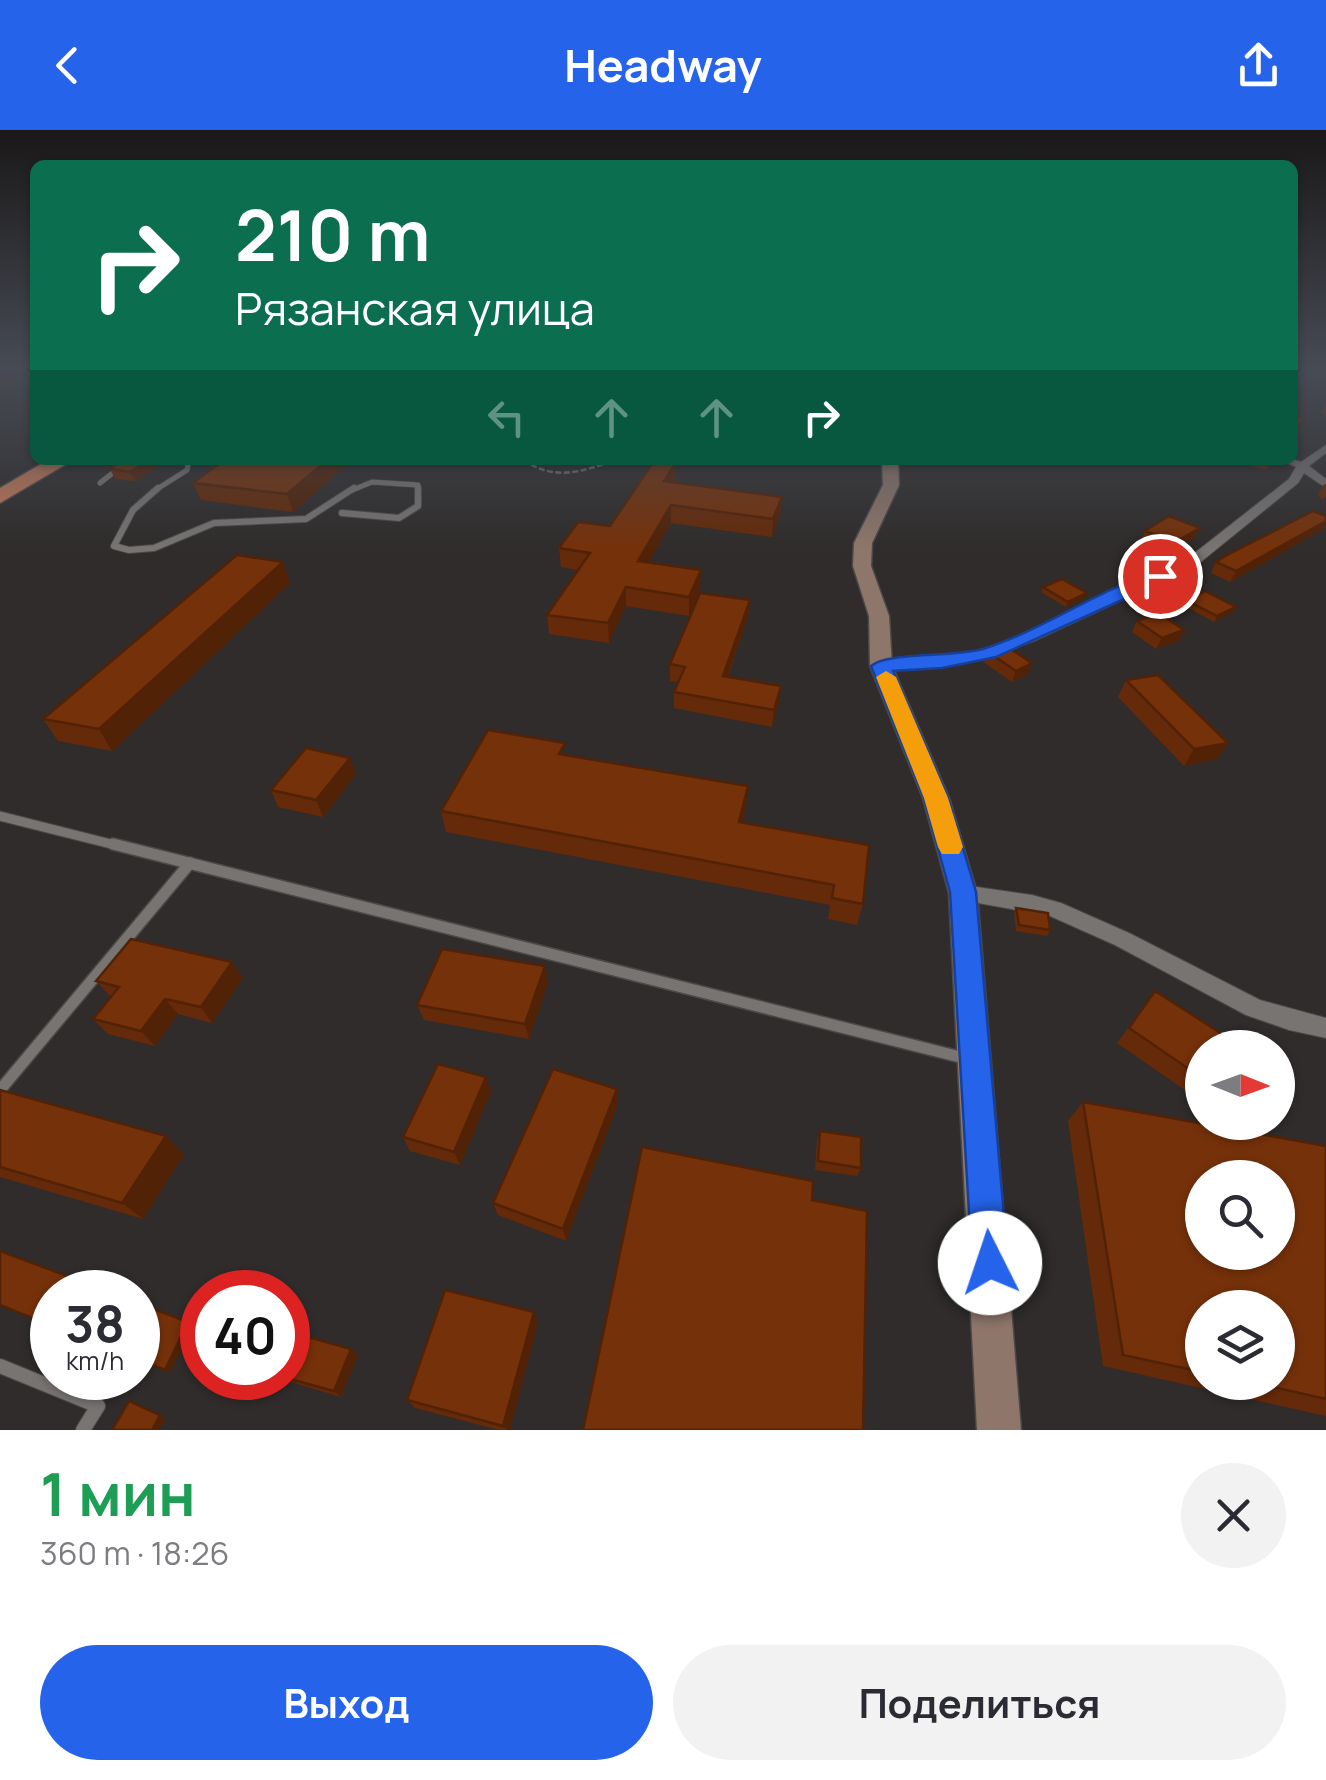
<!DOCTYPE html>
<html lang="ru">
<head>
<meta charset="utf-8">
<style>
  :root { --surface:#fff; --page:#f2f2f3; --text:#2b2b33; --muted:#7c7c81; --accent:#2563eb }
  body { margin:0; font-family:Manrope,sans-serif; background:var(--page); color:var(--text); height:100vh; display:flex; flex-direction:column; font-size:38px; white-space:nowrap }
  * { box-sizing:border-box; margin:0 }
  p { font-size:32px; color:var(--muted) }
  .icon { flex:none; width:55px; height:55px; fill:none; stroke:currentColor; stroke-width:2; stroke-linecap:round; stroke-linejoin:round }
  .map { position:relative; height:1300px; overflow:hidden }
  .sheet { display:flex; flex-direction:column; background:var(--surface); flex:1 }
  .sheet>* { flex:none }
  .guide { position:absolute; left:30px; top:30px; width:1268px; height:305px; border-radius:15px; box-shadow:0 2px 8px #0004; background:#0b6e4f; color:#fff; overflow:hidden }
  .needle { width:65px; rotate:91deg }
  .buttons { position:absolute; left:1185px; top:900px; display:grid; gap:20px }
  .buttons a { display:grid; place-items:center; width:110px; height:110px; border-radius:50%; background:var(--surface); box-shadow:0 2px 8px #0004; font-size:50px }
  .speed { position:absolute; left:30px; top:1140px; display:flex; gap:20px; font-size:50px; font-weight:700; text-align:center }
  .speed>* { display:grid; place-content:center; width:130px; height:130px; border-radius:50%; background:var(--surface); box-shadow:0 2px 8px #0004; line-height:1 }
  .speed small { font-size:25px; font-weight:400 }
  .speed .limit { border:15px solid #d22; background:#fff; color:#111 }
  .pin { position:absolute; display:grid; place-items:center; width:85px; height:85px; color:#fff; margin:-42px; border:5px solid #fff; border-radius:50%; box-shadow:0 2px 10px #0007 }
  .me { position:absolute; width:110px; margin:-55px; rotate:356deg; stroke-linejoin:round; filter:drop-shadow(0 0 8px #0008) }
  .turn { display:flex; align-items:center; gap:35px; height:210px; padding:0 40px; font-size:45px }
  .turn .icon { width:130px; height:130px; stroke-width:2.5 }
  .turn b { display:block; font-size:70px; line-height:85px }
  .lanes { display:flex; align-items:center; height:95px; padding:0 40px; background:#0003; justify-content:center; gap:50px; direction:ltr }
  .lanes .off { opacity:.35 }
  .round { display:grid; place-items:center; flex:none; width:105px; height:105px; border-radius:52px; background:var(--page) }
  .summary { display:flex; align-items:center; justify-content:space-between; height:170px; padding:0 40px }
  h1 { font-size:60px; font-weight:700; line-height:75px; color:#1e9e55 }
  .primary-button { display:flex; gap:20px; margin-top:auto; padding:20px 40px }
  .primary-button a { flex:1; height:115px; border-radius:60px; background:var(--accent); color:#fff; font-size:40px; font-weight:700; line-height:115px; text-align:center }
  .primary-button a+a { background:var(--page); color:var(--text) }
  header { display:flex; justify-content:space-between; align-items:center; height:130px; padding:0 40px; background:var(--accent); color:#fff; font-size:45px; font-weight:700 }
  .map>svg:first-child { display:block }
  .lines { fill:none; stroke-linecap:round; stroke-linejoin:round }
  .lane-far4-casing { stroke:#4b4947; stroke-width:6 }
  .lane-far3-casing { stroke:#4b4947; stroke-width:8 }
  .lane-far2-casing { stroke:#4b4947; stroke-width:11 }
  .lane-far1-casing { stroke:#4b4947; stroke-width:14 }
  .lane-casing { stroke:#4b4947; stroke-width:16 }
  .street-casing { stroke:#4b4947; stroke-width:2 }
  .secondary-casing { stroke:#4b4947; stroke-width:3 }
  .highway-casing { stroke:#4b4947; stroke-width:3 }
  .path { stroke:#73706f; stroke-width:2.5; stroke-dasharray:6 2.5; stroke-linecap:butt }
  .lane-far4 { stroke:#777472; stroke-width:5 }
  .lane-far3 { stroke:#777472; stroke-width:6 }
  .lane-far2 { stroke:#777472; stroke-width:9 }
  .lane-far1 { stroke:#777472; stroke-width:11 }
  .lane { stroke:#777472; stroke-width:14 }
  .street { fill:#777472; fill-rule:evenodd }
  .secondary { fill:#8e766a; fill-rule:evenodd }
  .highway { fill:#c37957; fill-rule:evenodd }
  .wall { fill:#652a09; fill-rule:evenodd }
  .shaded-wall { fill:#522207 }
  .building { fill:#75310a; stroke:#522207; stroke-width:2.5; fill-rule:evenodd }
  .route { fill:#2563eb; stroke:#184099; stroke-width:2.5 }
  .slow { fill:#f59e0b }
</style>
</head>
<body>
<header><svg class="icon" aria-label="back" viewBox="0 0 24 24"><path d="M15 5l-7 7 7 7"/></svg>Headway<svg class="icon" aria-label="share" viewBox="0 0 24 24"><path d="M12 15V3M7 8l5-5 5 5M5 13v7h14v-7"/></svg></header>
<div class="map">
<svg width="1326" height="1300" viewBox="0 0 1326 1300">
  <rect width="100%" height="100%" fill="#2f2c2b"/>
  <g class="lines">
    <defs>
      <g id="lane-far4">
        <polyline points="100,353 129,330"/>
        <polyline points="154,361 187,340 189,330"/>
        <polyline points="350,361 372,352 418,355 418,361"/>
      </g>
      <g id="lane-far3">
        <polyline points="158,358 133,380 114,416 129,420 154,418 214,393 306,389 354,358"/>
        <polyline points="342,383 399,388 418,376 418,358"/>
      </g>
      <polyline id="lane-far2" points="0,686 123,717"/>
      <g id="lane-far1">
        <polyline points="113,714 968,929"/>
        <polyline points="0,960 190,733"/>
      </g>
      <polyline id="lane" points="0,1236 98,1276 83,1300"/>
      <g id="street">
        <polygon points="1326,315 1326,323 1309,336 1326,349 1326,358 1304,343 1298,353 1197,435 1034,511 990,527 942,537 881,541 873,536 881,531 942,527 986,519 1024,505 1187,429 1289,349 1296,337 1281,330 1292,329 1301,332"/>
        <polygon points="963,755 1032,765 1061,773 1129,803 1260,870 1326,888 1326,908 1289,900 1246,885 1115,815 1050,786 956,769 953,763 956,757"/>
      </g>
      <polygon id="secondary" points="882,330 898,330 899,355 872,413 871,436 889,486 892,536 949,668 977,763 1021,1300 977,1300 949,763 923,668 870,536 869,486 853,436 854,413 883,355"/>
      <polygon id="highway" points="48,330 73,330 0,373 0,358"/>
    </defs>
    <!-- lane-far4 casing -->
    <use href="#lane-far4" class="lane-far4-casing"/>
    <!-- lane-far3 casing -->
    <use href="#lane-far3" class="lane-far3-casing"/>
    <!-- lane-far2 casing -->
    <use href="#lane-far2" class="lane-far2-casing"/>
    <!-- lane-far1 casing -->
    <use href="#lane-far1" class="lane-far1-casing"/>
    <!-- lane casing -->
    <use href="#lane" class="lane-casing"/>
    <!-- street casing -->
    <use href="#street" class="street-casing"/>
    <!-- secondary casing -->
    <use href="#secondary" class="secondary-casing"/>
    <!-- highway casing -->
    <use href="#highway" class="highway-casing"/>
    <!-- path -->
    <path class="path" d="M 524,330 C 555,352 583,341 616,330"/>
    <!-- lane-far4 -->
    <use href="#lane-far4" class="lane-far4"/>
    <!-- lane-far3 -->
    <use href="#lane-far3" class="lane-far3"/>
    <!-- lane-far2 -->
    <use href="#lane-far2" class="lane-far2"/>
    <!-- lane-far1 -->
    <use href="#lane-far1" class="lane-far1"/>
    <!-- lane -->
    <use href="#lane" class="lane"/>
    <!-- street -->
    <use href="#street" class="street"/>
    <!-- secondary -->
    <use href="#secondary" class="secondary"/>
    <!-- highway -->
    <use href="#highway" class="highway"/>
  </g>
  <!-- wall -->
  <g class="wall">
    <polygon points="0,238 35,238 35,243 6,257 0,256"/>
    <polygon points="1326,275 1326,286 1320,283"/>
    <polygon points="167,330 135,351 115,349 110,339"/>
    <polygon points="224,330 352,330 293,382 201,370 193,353"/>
    <polygon points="1244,330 1274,330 1266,340 1243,333"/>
    <polygon points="675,351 674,352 782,367 780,385 772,407 671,393 648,433 700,459 689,486 626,476 609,513 549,504 547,485 578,440 561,437 559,418 610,396"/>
    <polygon points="1326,354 1326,367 1322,370 1318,364 1323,355"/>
    <polygon points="1325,398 1230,452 1211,443 1216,432"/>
    <polygon points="1145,401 1195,407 1170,422 1141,410"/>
    <polygon points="290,453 112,621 58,611 43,589"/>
    <polygon points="1043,457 1085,468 1066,477 1041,462"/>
    <polygon points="750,470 748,486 728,547 779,573 772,597 674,578 674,562 678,552 670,551 670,534"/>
    <polygon points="1186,470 1236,477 1233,482 1214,492 1183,475"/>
    <polygon points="1137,491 1179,511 1156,519 1132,502"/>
    <polygon points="987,521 1028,544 1012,552 983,532"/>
    <polygon points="1126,550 1228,613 1217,629 1184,636 1118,567"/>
    <polygon points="566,625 746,677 742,692 863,774 857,795 828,789 830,775 446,702 441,681"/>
    <polygon points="356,644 323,687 278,677 271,660"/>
    <polygon points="1016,778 1050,800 1047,806 1016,801 1014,783"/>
    <polygon points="545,836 548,852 529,909 424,890 417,875"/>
    <polygon points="243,848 212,893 178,884 155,916 108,904 93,889 111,867 96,851"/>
    <polygon points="1155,861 1202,918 1202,972 1117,913"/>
    <polygon points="486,947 491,962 460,1035 410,1021 403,1007"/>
    <polygon points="0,960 184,1024 143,1089 0,1047"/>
    <path d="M 1083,972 L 1326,1016 L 1326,1286 L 1103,1236 L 1068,991 ZM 1202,1178 L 1278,1252 L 1202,1252 Z"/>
    <polygon points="618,974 566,1111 498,1085 493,1073"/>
    <polygon points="820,1001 861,1038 857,1046 815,1040 817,1010"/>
    <polygon points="534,1182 538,1192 510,1300 499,1300 415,1278 407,1270"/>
    <polygon points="351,1219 358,1225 341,1267 291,1252 284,1248"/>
  </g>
  <!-- shaded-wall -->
  <g class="shaded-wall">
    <polygon points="8,238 35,238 35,243 6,257 0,245 0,242"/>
    <polygon points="148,330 167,330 135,351 130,342"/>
    <polygon points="327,330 352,330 293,382 287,364"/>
    <polygon points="675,334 675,351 664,369 664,351"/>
    <polygon points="782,367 780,385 772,407 773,389"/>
    <polygon points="671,375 671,393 638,450 638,431"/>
    <polygon points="1326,391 1325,398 1230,452 1236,441"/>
    <polygon points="1200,398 1195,407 1170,422 1175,412"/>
    <polygon points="283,432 290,453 112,621 99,599"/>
    <polygon points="701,440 700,459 689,486 689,467"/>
    <polygon points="626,457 626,476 609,513 608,493"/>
    <polygon points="1087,463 1085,468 1066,477 1068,472"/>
    <polygon points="750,470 748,486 722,563 723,546"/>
    <polygon points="1236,477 1233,482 1214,492 1217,486"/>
    <polygon points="1184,500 1179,511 1156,519 1162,508"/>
    <polygon points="1032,533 1028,544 1012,552 1016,541"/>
    <polygon points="781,556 779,573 772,597 774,580"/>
    <polygon points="1228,613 1217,629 1184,636 1194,619"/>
    <polygon points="350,628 356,644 323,687 316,670"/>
    <polygon points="748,656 746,677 737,713 739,692"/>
    <polygon points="232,832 243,848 212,893 201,877"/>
    <polygon points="545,836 548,852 529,909 525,894"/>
    <polygon points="165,869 178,884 155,916 141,901"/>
    <polygon points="486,947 491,962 460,1035 454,1022"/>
    <polygon points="617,959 618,974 566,1111 563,1099"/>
    <polygon points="166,1006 184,1024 143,1089 122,1073"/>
    <polygon points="534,1182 538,1192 510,1300 507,1300 503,1296"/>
    <polygon points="188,1192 193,1195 170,1243 165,1240"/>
    <polygon points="351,1219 358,1225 341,1267 334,1261"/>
    <polygon points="136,1273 166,1288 159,1300 152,1300"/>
  </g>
  <!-- building -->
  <g class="building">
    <polygon points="1300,286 1304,289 1292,304 1292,291"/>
    <polygon points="123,330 148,330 130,342 110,339"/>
    <polygon points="224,330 327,330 287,364 193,353"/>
    <polygon points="1256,330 1272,330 1269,334"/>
    <polygon points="654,331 675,334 664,351 782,367 773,389 671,375 638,431 701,440 689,467 626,457 608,493 547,485 590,423 559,418 578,392 610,396"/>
    <polygon points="1313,381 1326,386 1326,391 1236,441 1216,432 1227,425"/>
    <polygon points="1169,386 1200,398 1175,412 1145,401"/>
    <polygon points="237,425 283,432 99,599 43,589"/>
    <polygon points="1062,449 1087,463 1068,472 1043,457"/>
    <polygon points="1205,461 1236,477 1217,486 1186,470"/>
    <polygon points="700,463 750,470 723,546 781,556 774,580 674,562 685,537 670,534"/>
    <polygon points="1159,483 1184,500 1162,508 1137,491"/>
    <polygon points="1006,516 1032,533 1016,541 987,521"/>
    <polygon points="1158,545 1228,613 1194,619 1126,550"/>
    <polygon points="488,600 565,613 559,624 748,656 739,692 869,715 863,774 832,768 834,755 441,681"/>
    <polygon points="306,618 350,628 316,670 271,660"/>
    <polygon points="1016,778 1048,783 1050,800 1019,795"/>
    <polygon points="131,809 232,832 201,877 165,869 141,901 93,889 119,857 96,851"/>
    <polygon points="442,819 545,836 525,894 417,875"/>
    <polygon points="1155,861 1244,918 1202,918 1202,948 1129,898"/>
    <polygon points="438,934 486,947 454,1022 403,1007"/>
    <polygon points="553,939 617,959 563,1099 493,1073"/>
    <polygon points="0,960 166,1006 122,1073 0,1037"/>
    <path d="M 1083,972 L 1326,1016 L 1326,1269 L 1251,1252 L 1278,1252 L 1278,1178 L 1202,1178 L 1202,1242 L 1123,1225 ZM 1202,1048 L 1278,1048 L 1278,1122 L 1202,1122 Z"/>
    <polygon points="820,1001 861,1007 861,1038 818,1031"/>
    <polygon points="642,1017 813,1051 812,1070 867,1081 863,1300 583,1300"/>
    <polygon points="0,1121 110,1162 52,1162 52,1196 0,1175"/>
    <polygon points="445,1160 534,1182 503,1296 407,1270"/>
    <polygon points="138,1173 188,1192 165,1240 138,1229"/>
    <polygon points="301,1205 351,1219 334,1261 286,1248 288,1235"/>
    <polygon points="129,1271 160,1285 152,1300 112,1300"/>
  </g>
  <!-- sky -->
  <linearGradient id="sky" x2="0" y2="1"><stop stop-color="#1a1818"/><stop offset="0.57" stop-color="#474b55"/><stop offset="1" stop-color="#474b55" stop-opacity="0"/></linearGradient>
  <rect width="1326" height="420" fill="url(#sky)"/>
  <!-- route -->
  <path class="route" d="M 1160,441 L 1168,446 L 1166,450 L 996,527 L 942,538 L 893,541 L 948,668 L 976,762 L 1008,1133 L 1002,1145 L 990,1151 L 977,1145 L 972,1133 L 950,762 L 924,668 L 871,536 C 886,522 957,527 983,519 C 1044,500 1098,459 1160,441 Z"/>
  <!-- slow -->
  <polygon class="slow" points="886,541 896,547 948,668 963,717 959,724 942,724 938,717 924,668 876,547"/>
</svg>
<div class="buttons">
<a><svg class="needle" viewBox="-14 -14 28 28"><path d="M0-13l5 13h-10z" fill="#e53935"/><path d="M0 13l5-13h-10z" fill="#7c7c81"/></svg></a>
<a><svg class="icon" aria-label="search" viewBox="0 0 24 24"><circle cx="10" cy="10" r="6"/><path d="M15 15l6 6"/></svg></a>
<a><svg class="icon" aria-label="layers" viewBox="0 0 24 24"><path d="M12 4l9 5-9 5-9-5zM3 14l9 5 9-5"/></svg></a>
</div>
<div class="speed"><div>38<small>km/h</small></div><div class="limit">40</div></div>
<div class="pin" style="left:1160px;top:446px;background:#d93025"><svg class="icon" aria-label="arrive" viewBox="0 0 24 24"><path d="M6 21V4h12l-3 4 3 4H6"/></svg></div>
<svg class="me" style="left:990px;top:1133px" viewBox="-20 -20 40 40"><circle r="19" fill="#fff"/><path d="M0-13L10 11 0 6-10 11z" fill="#2563eb"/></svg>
<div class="guide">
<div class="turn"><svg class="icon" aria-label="right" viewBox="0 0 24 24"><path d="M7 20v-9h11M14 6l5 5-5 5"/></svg><div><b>210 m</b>Рязанская улица</div></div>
<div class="lanes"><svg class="icon off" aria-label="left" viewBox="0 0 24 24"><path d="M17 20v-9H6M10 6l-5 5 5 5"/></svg><svg class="icon off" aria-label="ahead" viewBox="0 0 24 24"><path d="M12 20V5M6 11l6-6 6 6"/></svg><svg class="icon off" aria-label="ahead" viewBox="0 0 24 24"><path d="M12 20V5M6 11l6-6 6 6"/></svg><svg class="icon" aria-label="right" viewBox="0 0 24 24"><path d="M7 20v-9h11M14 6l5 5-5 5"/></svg></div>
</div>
</div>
<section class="sheet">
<div class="summary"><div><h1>1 мин</h1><p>360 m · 18:26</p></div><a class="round"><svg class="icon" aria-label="close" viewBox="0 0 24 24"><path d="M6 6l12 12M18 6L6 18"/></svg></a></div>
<div class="primary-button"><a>Выход</a><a>Поделиться</a></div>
</section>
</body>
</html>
